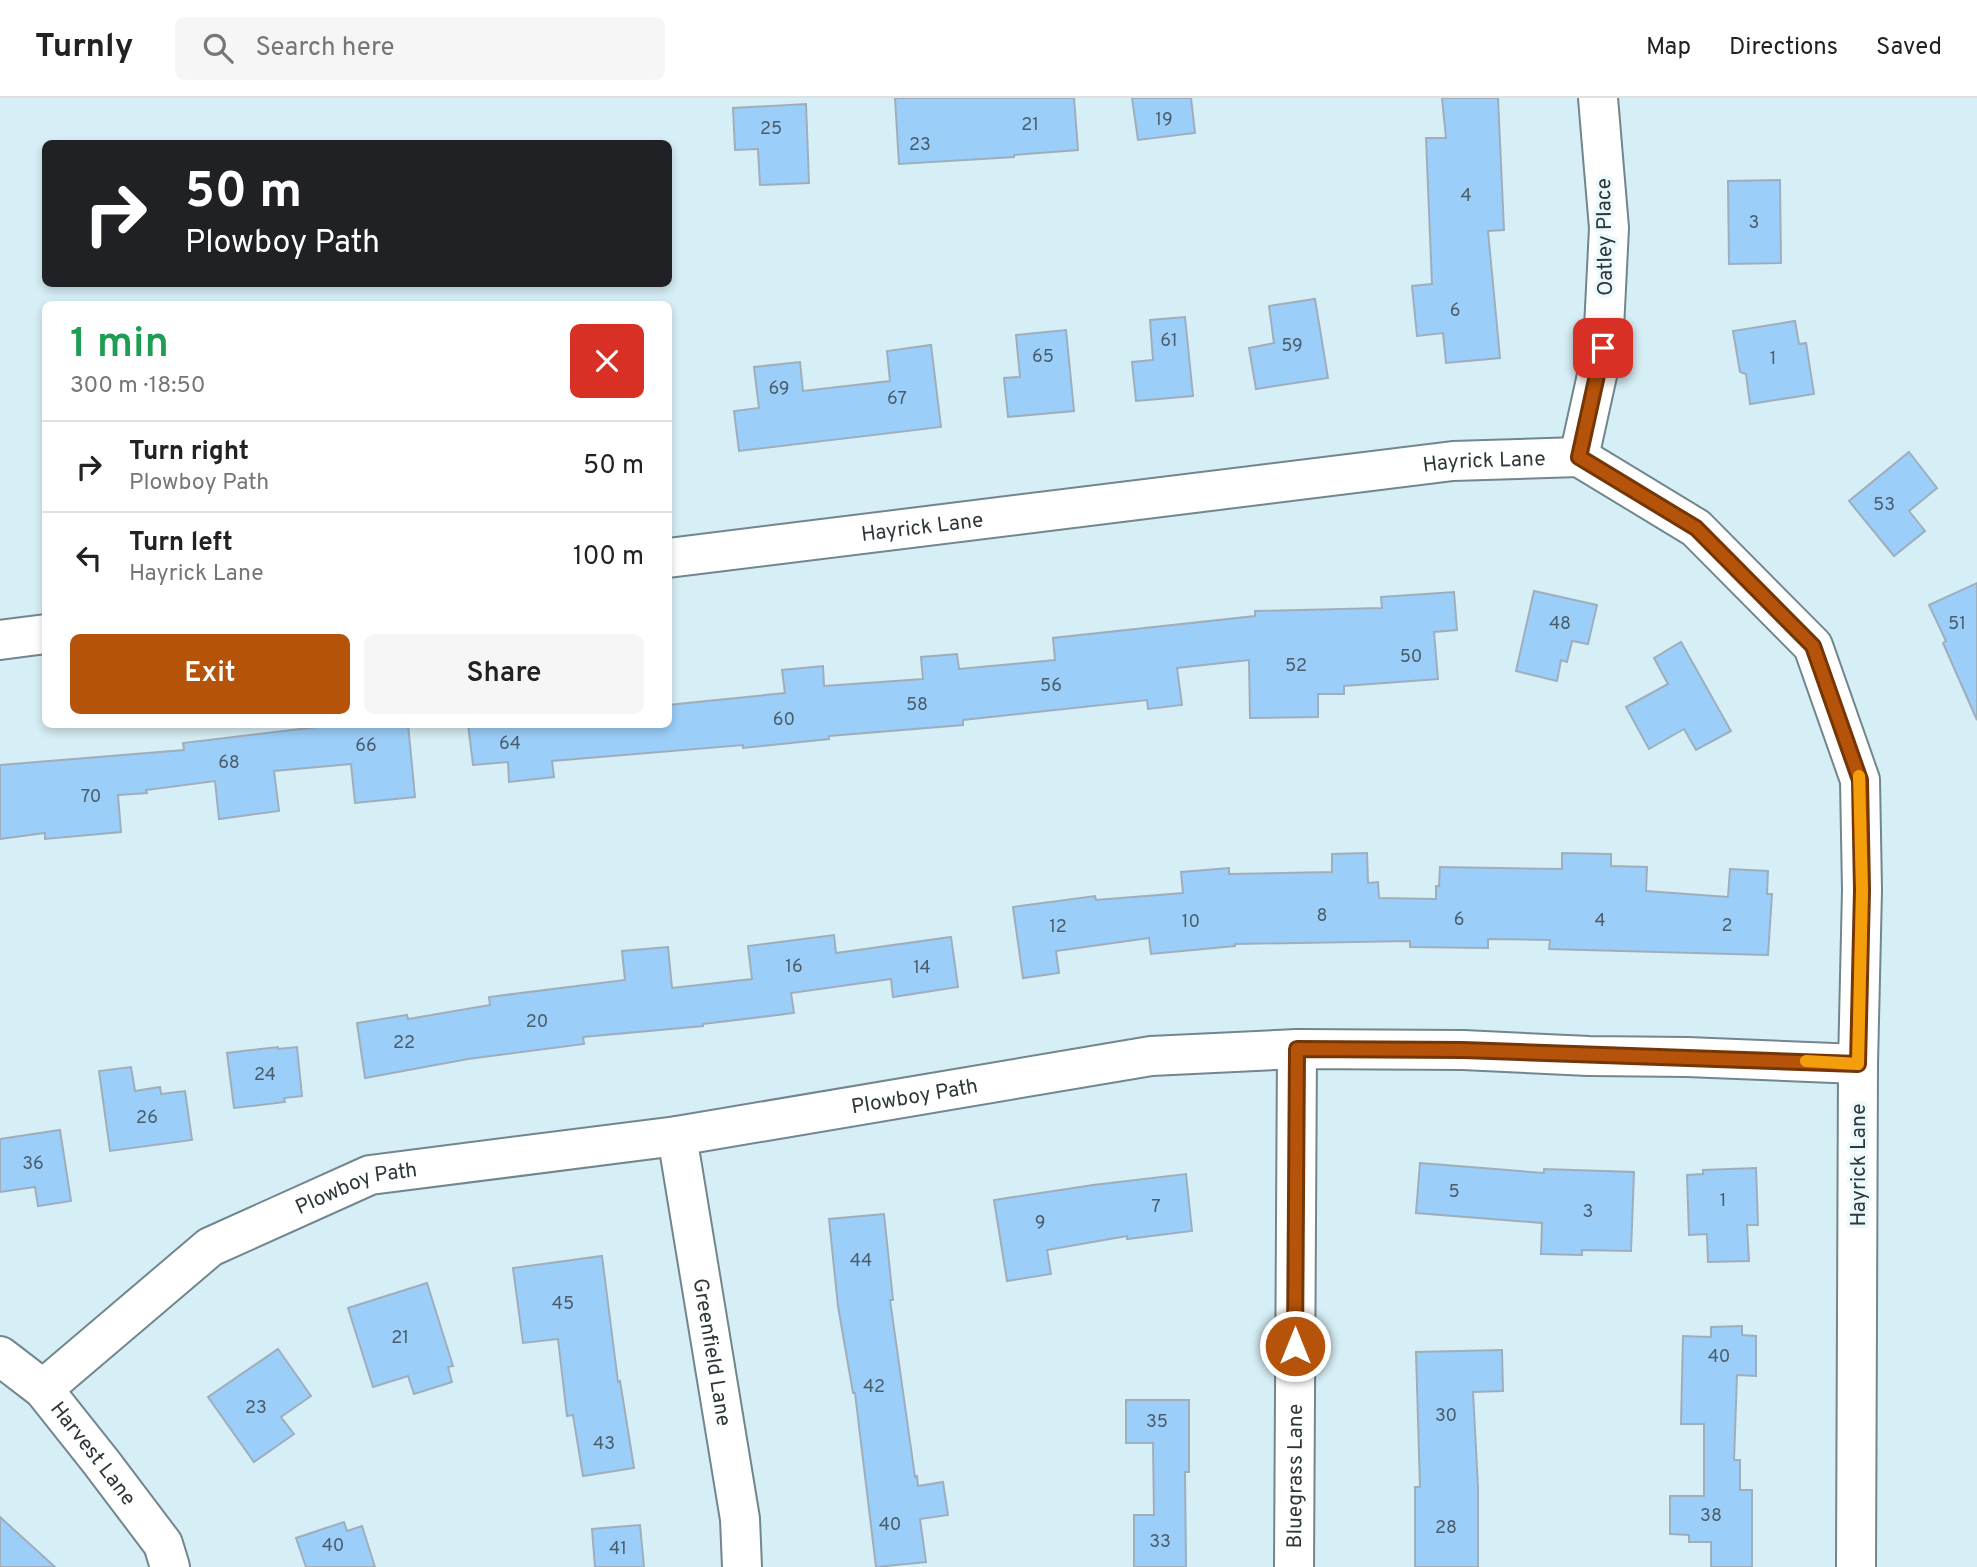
<!DOCTYPE html>
<html lang="en">
<head>
<meta charset="utf-8">
<style>
  :root { --surface:#fff; --page:#f6f6f6; --text:#222; --muted:#767676; --line:#e0e0e0; --accent:#b45309 }
  body { margin:0; font-family:Overpass,sans-serif; background:var(--page); color:var(--text); height:100vh; display:flex; flex-direction:column; font-size:26px; white-space:nowrap }
  * { box-sizing:border-box; margin:0 }
  p { font-size:23px; color:var(--muted) }
  .icon { flex:none; width:38px; height:38px; fill:none; stroke:currentColor; stroke-width:2; stroke-linecap:round; stroke-linejoin:round }
  .map { position:relative; flex:1; overflow:hidden }
  .panel { position:absolute; left:42px; top:203px; width:630px; height:427px; display:flex; flex-direction:column; background:var(--surface); border-radius:10px; box-shadow:0 4px 10px #0003 }
  .panel>* { flex:none }
  .guide { position:absolute; left:42px; top:42px; width:630px; height:147px; border-radius:10px; box-shadow:0 4px 10px #0003; background:#202124; color:#fff; overflow:hidden }
  .pin { position:absolute; display:grid; place-items:center; width:60px; height:60px; color:#fff; margin:-30px; border-radius:14px; box-shadow:0 4px 10px #0006 }
  .me { position:absolute; width:77px; margin:-38px; rotate:0deg; stroke-linejoin:round; filter:drop-shadow(0 0 5px #0008) }
  .turn { display:flex; align-items:center; gap:24px; height:147px; padding:0 28px; font-size:32px }
  .turn .icon { width:91px; height:91px; stroke-width:2.5 }
  .turn b { display:block; font-size:49px; line-height:60px }
  .round { display:grid; place-items:center; flex:none; width:74px; height:74px; border-radius:10px; background:var(--page) }
  .head { display:flex; align-items:center; justify-content:space-between; height:119px; padding:0 28px }
  h1 { font-size:42px; font-weight:600; line-height:52px; color:#1e9e55 }
  .action { display:flex; gap:14px; margin-top:auto; padding:14px 28px }
  .action a { flex:1; height:80px; border-radius:10px; background:var(--accent); color:#fff; font-size:28px; font-weight:600; line-height:80px; text-align:center }
  .action a+a { background:var(--page); color:var(--text) }
  ul { padding:0; list-style:none }
  li { display:flex; align-items:center; gap:21px; height:91px; padding:0 28px; border-top:2px solid var(--line) }
  li div { flex:1 }
  li b { display:block; font-size:26px }
  li em { font-style:normal }
  header { display:flex; align-items:center; gap:42px; box-sizing:border-box; height:98px; padding:0 35px; background:var(--surface); border-bottom:2px solid var(--line) }
  header strong { font-size:33px }
  nav { display:flex; gap:38px; margin-inline-start:auto; font-size:24px }
  .search { width:490px; height:63px; background:var(--page); display:flex; align-items:center; gap:18px; box-sizing:border-box; padding:0 24px; border-radius:10px; color:var(--muted); font-size:26px }
  .map>svg:first-child { display:block }
  .building { fill:#9ccefa; stroke:#9faebc; stroke-width:2 }
  .lines { fill:none; stroke-linecap:round; stroke-linejoin:round }
  .minor-casing { stroke:#71868d; stroke-width:42 }
  .minor { stroke:#fff; stroke-width:38 }
  .route-casing { stroke:#753606; stroke-width:18 }
  .route { stroke:#b45309; stroke-width:12 }
  .slow { stroke:#f59e0b; stroke-width:12 }
  .labels { text-anchor:middle; stroke-width:7; stroke-linejoin:round; paint-order:stroke }
  .number-label { font-size:18px; fill:#4a5d69 }
  .street-label { font-size:21px; fill:#2e3739; stroke:#ebf9fd }
</style>
</head>
<body>
<header>
<strong>Turnly</strong>
<div class="search"><svg class="icon" aria-label="search" viewBox="0 0 24 24"><circle cx="10" cy="10" r="6"/><path d="M15 15l6 6"/></svg>Search here</div>
<nav><a>Map</a><a>Directions</a><a>Saved</a></nav>
</header>
<div class="map">
<svg width="1977" height="1469" viewBox="0 0 1977 1469">
  <rect width="100%" height="100%" fill="#d6eef5"/>
  <!-- building -->
  <g class="building">
    <polygon points="895,0 1074,0 1078,52 1014,57 1014,59 899,66"/>
    <polygon points="1132,0 1191,0 1195,35 1138,42"/>
    <polygon points="1442,0 1498,0 1504,132 1488,133 1500,260 1446,265 1443,235 1417,238 1412,188 1432,186 1426,40 1446,40"/>
    <polygon points="806,6 809,85 760,87 758,51 735,52 733,10"/>
    <polygon points="1780,82 1781,165 1729,166 1728,83"/>
    <polygon points="1315,201 1328,280 1256,291 1249,250 1274,245 1269,208"/>
    <polygon points="1185,219 1193,298 1136,303 1132,264 1153,262 1150,222"/>
    <polygon points="1795,223 1799,246 1806,245 1814,296 1750,306 1746,276 1740,274 1733,233"/>
    <polygon points="1066,232 1074,313 1008,319 1004,280 1020,279 1016,237"/>
    <polygon points="931,247 941,329 739,353 734,313 759,310 754,269 800,264 803,293 890,283 887,253"/>
    <polygon points="1909,354 1937,390 1909,413 1925,433 1894,458 1849,403"/>
    <polygon points="1977,485 1977,622 1943,545 1946,543 1929,507"/>
    <polygon points="1534,493 1597,507 1588,546 1572,543 1567,564 1561,562 1557,583 1516,573"/>
    <polygon points="1454,494 1457,532 1434,534 1438,581 1344,588 1344,596 1318,596 1318,619 1250,620 1249,562 1177,570 1182,607 1148,611 1147,602 963,622 963,627 829,638 829,641 743,650 743,647 552,663 554,679 509,684 508,664 473,667 468,626 668,626 668,607 785,595 782,572 823,568 824,588 923,581 921,559 957,556 959,571 1055,562 1053,540 1255,518 1255,513 1382,510 1381,499"/>
    <polygon points="1681,544 1731,633 1696,652 1684,631 1649,651 1626,609 1668,586 1654,560"/>
    <polygon points="342,626 408,626 415,699 355,705 351,666 274,673 279,713 219,721 215,683 146,692 147,695 118,697 121,734 45,741 45,735 0,741 0,667 184,652 183,645"/>
    <polygon points="1367,755 1368,785 1378,784 1379,800 1436,801 1436,788 1439,788 1440,769 1562,771 1562,755 1611,756 1611,768 1647,769 1646,793 1728,799 1730,771 1768,773 1767,796 1772,796 1768,857 1549,851 1550,842 1488,841 1488,850 1410,849 1410,843 1235,846 1235,848 1151,856 1149,840 1056,853 1059,875 1023,880 1013,809 1095,798 1096,802 1183,795 1181,774 1229,770 1229,776 1332,774 1332,756"/>
    <polygon points="834,837 836,855 951,839 958,889 893,899 891,881 791,895 794,915 703,926 703,928 583,939 584,946 468,961 365,980 357,925 407,917 408,921 490,907 489,899 625,882 622,853 668,849 672,890 752,881 748,848"/>
    <polygon points="278,949 278,951 297,949 302,998 284,1000 285,1004 234,1010 227,955"/>
    <polygon points="131,969 135,993 160,989 161,996 185,993 192,1042 110,1053 99,973"/>
    <polygon points="60,1032 71,1103 38,1108 35,1089 0,1094 0,1041"/>
    <polygon points="1420,1065 1544,1075 1544,1071 1634,1074 1631,1153 1582,1152 1582,1157 1541,1156 1542,1125 1416,1115"/>
    <polygon points="1756,1070 1758,1127 1747,1127 1749,1163 1708,1164 1707,1136 1689,1137 1687,1077 1703,1076 1703,1072"/>
    <polygon points="1186,1076 1192,1133 1127,1141 1127,1138 1047,1152 1051,1176 1007,1183 994,1102 1093,1087"/>
    <polygon points="884,1116 893,1202 890,1202 915,1379 917,1378 918,1388 943,1384 948,1417 920,1421 926,1464 876,1469 855,1295 853,1295 838,1208 829,1121"/>
    <polygon points="602,1158 618,1284 620,1283 634,1370 583,1378 573,1317 567,1318 558,1241 523,1245 513,1170"/>
    <polygon points="427,1185 453,1268 448,1269 452,1284 414,1296 408,1278 373,1289 348,1210"/>
    <polygon points="1742,1228 1742,1237 1756,1238 1756,1278 1737,1277 1734,1362 1740,1362 1740,1392 1752,1392 1752,1469 1711,1469 1711,1444 1689,1444 1689,1437 1670,1436 1670,1398 1704,1398 1704,1326 1681,1326 1683,1238 1711,1239 1711,1229"/>
    <polygon points="278,1251 311,1298 281,1319 294,1336 254,1364 208,1299"/>
    <polygon points="1502,1252 1503,1293 1473,1294 1478,1389 1478,1469 1415,1469 1415,1389 1420,1389 1416,1254"/>
    <polygon points="1126,1302 1189,1302 1189,1374 1185,1374 1186,1469 1134,1469 1134,1417 1154,1417 1153,1345 1126,1345"/>
    <polygon points="0,1419 55,1469 0,1469"/>
    <polygon points="344,1424 347,1433 362,1428 375,1469 306,1469 296,1440"/>
    <polygon points="640,1427 644,1469 595,1469 592,1431"/>
  </g>
  <g class="lines">
    <defs>
      <g id="minor">
        <polyline points="1579,359 1603,250 1609,130 1598,0"/>
        <path id="s1" d="M 668,460 L 1453,363 L 1579,359 L 1696,430 L 1813,548 L 1860,682 L 1862,792 L 1858,966 L 1856,1469"/>
        <polyline points="0,542 46,536"/>
        <path id="s2" d="M 677,1038 L 740,1421 L 742,1469"/>
        <path id="s3" d="M 0,1258 L 43,1291 L 101,1364 L 163,1446 L 170,1469"/>
        <path id="s4" d="M 43,1291 L 210,1149 L 370,1077 L 677,1038 L 1151,958 L 1297,951 L 1463,952 L 1589,958 L 1687,959 L 1858,966"/>
        <path id="s5" d="M 1294,1469 L 1297,951"/>
      </g>
    </defs>
    <!-- minor casing -->
    <use href="#minor" class="minor-casing"/>
    <!-- minor -->
    <use href="#minor" class="minor"/>
  </g>
  <g class="lines">
    <defs>
      <polyline id="route" points="1295,1248 1297,951 1463,952 1858,966 1862,792 1860,682 1813,548 1696,430 1579,359 1603,250"/>
    </defs>
    <!-- route casing -->
    <use href="#route" class="route-casing"/>
    <!-- route -->
    <use href="#route" class="route"/>
    <!-- slow -->
    <polyline class="slow" points="1806,963 1858,966 1862,792 1859,678"/>
  </g>
  <g class="labels">
    <!-- number labels -->
    <g class="number-label">
      <text x="1164" y="27">19</text>
      <text x="1030" y="32">21</text>
      <text x="771" y="36">25</text>
      <text x="920" y="52">23</text>
      <text x="1466" y="103">4</text>
      <text x="1754" y="130">3</text>
      <text x="1455" y="218">6</text>
      <text x="1169" y="248">61</text>
      <text x="1292" y="253">59</text>
      <text x="1043" y="264">65</text>
      <text x="1773" y="266">1</text>
      <text x="779" y="296">69</text>
      <text x="897" y="306">67</text>
      <text x="1884" y="412">53</text>
      <text x="1560" y="531">48</text>
      <text x="1957" y="531">51</text>
      <text x="1411" y="564">50</text>
      <text x="1296" y="573">52</text>
      <text x="1051" y="593">56</text>
      <text x="917" y="612">58</text>
      <text x="784" y="627">60</text>
      <text x="510" y="651">64</text>
      <text x="366" y="653">66</text>
      <text x="229" y="670">68</text>
      <text x="91" y="704">70</text>
      <text x="1322" y="823">8</text>
      <text x="1459" y="827">6</text>
      <text x="1600" y="828">4</text>
      <text x="1191" y="829">10</text>
      <text x="1727" y="833">2</text>
      <text x="1058" y="834">12</text>
      <text x="794" y="874">16</text>
      <text x="922" y="875">14</text>
      <text x="537" y="929">20</text>
      <text x="404" y="950">22</text>
      <text x="265" y="982">24</text>
      <text x="147" y="1025">26</text>
      <text x="33" y="1071">36</text>
      <text x="1454" y="1099">5</text>
      <text x="1723" y="1108">1</text>
      <text x="1156" y="1114">7</text>
      <text x="1588" y="1119">3</text>
      <text x="1040" y="1130">9</text>
      <text x="861" y="1168">44</text>
      <text x="563" y="1211">45</text>
      <text x="400" y="1245">21</text>
      <text x="1719" y="1264">40</text>
      <text x="874" y="1294">42</text>
      <text x="256" y="1315">23</text>
      <text x="1446" y="1323">30</text>
      <text x="1157" y="1329">35</text>
      <text x="604" y="1351">43</text>
      <text x="1711" y="1423">38</text>
      <text x="890" y="1432">40</text>
      <text x="1446" y="1435">28</text>
      <text x="1160" y="1449">33</text>
      <text x="333" y="1453">40</text>
      <text x="618" y="1456">41</text>
    </g>
    <!-- street labels -->
    <g class="street-label">
      <text transform="translate(1604 139) rotate(-91)" y="7">Oatley Place</text>
      <text dy="7" stroke="none"><textPath href="#s1" startOffset="822">Hayrick Lane</textPath></text>
      <text dy="7" stroke="none"><textPath href="#s1" startOffset="256">Hayrick Lane</textPath></text>
      <text dy="7" stroke="none"><textPath href="#s4" startOffset="945">Plowboy Path</textPath></text>
      <text transform="translate(1858 1067) rotate(-90)" y="7">Hayrick Lane</text>
      <text dy="7" stroke="none"><textPath href="#s4" startOffset="378">Plowboy Path</textPath></text>
      <text dy="7" stroke="none"><textPath href="#s2" startOffset="219">Greenfield Lane</textPath></text>
      <text dy="7" stroke="none"><textPath href="#s3" startOffset="136">Harvest Lane</textPath></text>
      <text dy="7" stroke="none"><textPath href="#s5" startOffset="91">Bluegrass Lane</textPath></text>
    </g>
  </g>
</svg>
<div class="pin" style="left:1603px;top:250px;background:#d93025"><svg class="icon" aria-label="arrive" viewBox="0 0 24 24"><path d="M6 21V4h12l-3 4 3 4H6"/></svg></div>
<svg class="me" style="left:1295px;top:1248px" viewBox="-20 -20 40 40"><circle r="17" fill="#b45309" stroke="#fff" stroke-width="3"/><path d="M0-11L8 9 0 5-8 9z" fill="#fff"/></svg>
<div class="guide">
<div class="turn"><svg class="icon" aria-label="right" viewBox="0 0 24 24"><path d="M7 20v-9h11M14 6l5 5-5 5"/></svg><div><b>50 m</b>Plowboy Path</div></div>
</div>
<section class="panel">
<div class="head"><div><h1>1 min</h1><p>300 m · 18:50</p></div><a class="round" style="background:#d93025;color:#fff"><svg class="icon" aria-label="close" viewBox="0 0 24 24"><path d="M6 6l12 12M18 6L6 18"/></svg></a></div>
<ul>
<li><svg class="icon" aria-label="right" viewBox="0 0 24 24"><path d="M7 20v-9h11M14 6l5 5-5 5"/></svg><div><b>Turn right</b><p>Plowboy Path</p></div><em>50 m</em></li>
<li><svg class="icon" aria-label="left" viewBox="0 0 24 24"><path d="M17 20v-9H6M10 6l-5 5 5 5"/></svg><div><b>Turn left</b><p>Hayrick Lane</p></div><em>100 m</em></li>
</ul>
<div class="action"><a>Exit</a><a>Share</a></div>
</section>
</div>
</body>
</html>
